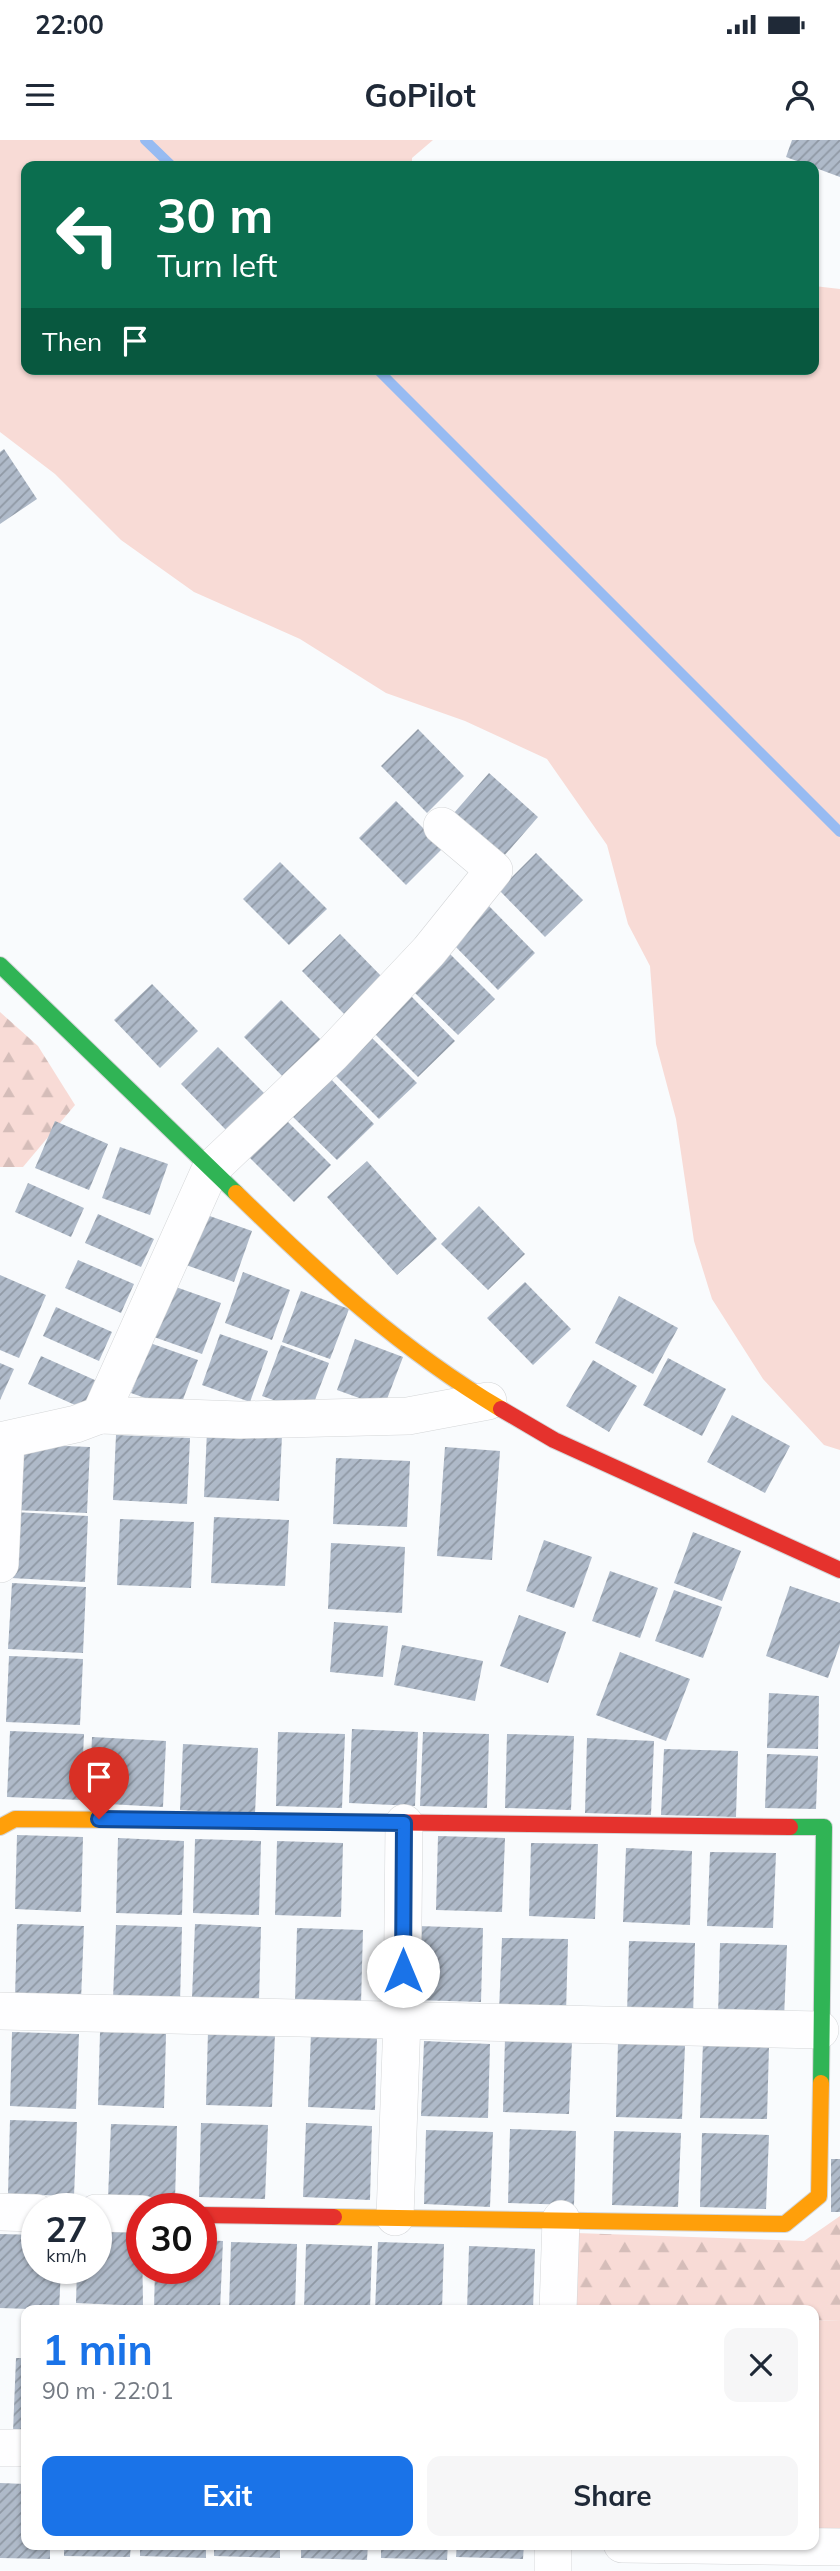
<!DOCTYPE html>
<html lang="en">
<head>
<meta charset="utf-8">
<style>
  :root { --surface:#fff; --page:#f6f6f7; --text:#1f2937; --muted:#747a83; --accent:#1a73e8 }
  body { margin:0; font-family:Mulish,sans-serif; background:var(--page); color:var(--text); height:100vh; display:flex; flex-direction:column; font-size:26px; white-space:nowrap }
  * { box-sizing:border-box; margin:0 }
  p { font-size:23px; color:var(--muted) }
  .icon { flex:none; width:38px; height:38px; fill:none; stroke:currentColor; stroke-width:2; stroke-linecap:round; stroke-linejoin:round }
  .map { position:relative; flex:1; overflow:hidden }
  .details { position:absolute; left:21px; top:2165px; width:798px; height:245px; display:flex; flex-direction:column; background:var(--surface); border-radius:14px; box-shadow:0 2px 5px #0004 }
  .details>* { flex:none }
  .hud { position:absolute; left:21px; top:21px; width:798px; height:214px; border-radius:14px; box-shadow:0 2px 5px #0004; background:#0b6e4f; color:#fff; overflow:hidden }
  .speed { position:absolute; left:21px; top:2053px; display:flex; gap:14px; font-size:35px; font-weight:700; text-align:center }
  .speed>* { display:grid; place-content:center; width:91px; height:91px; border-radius:50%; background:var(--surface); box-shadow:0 2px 5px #0004; line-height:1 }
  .speed small { font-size:18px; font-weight:400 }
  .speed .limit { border:10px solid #d22; background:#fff; color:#111 }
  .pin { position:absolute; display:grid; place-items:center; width:60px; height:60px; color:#fff; margin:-72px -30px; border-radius:50% 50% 50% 0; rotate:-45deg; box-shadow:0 0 7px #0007 }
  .pin .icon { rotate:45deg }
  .me { position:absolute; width:77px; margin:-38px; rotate:0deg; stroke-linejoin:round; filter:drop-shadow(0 0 5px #0008) }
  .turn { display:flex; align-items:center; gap:24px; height:147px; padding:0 21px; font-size:32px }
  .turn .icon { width:91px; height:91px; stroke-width:2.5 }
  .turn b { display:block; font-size:49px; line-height:60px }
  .then { display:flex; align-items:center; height:66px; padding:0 21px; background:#0003; gap:14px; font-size:26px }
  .round { display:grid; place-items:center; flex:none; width:74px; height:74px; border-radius:14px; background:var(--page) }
  .headline { display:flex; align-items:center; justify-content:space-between; height:119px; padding:0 21px }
  h1 { font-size:42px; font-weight:700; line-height:52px; color:var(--accent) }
  .cta { display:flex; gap:14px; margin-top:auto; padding:14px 21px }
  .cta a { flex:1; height:80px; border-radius:14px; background:var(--accent); color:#fff; font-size:28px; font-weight:700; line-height:80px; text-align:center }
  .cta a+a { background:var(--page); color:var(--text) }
  .status { display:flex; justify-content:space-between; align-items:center; height:49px; padding:0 35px; background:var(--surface); direction:ltr }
  .status svg { height:19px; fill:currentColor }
  header { display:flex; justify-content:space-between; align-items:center; height:91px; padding:0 21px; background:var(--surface); font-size:32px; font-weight:700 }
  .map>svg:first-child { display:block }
  .grass { fill:#f8dbd6 }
  .forest { fill:url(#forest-firs) }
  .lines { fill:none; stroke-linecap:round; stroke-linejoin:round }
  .stream { stroke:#97bbf2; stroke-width:10 }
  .building { fill:url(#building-hatch) }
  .street-casing { stroke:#d4d6d8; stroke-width:38 }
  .fast-casing { stroke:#d4d6d8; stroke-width:18 }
  .slow-casing { stroke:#d4d6d8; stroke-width:18 }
  .jam-casing { stroke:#d4d6d8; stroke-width:18 }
  .street { stroke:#fefeff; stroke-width:37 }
  .fast { stroke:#30b455; stroke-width:16 }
  .slow { stroke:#ff9f0a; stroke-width:16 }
  .jam { stroke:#e5322d; stroke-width:16 }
  .route-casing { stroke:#114b97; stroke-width:18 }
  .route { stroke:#1a73e8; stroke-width:12 }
</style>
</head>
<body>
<div class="status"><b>22:00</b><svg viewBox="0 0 49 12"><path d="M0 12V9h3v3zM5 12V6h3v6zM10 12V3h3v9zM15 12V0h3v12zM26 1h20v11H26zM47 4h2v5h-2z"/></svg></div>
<header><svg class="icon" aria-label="menu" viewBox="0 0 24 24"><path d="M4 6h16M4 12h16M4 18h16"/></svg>GoPilot<svg class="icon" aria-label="person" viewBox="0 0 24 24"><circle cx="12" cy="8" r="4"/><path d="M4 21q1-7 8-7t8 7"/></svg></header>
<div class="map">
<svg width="840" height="2431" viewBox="0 0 840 2431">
  <defs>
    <pattern id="forest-firs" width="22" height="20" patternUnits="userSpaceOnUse" patternTransform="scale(1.75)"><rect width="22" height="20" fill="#f8dbd6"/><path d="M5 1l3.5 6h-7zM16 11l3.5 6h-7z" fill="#d5bdb9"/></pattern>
    <pattern id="building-hatch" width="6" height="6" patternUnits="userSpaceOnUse" patternTransform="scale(1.75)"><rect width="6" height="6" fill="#afbac9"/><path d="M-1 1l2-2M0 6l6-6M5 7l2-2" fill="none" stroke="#8f98a4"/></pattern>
  </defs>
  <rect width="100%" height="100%" fill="#f9fbfd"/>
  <!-- grass -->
  <g class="grass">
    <polygon points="0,0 433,0 412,18 412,26 26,26 26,229 814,229 814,146 840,149 840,1310 824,1305 763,1239 712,1159 694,1101 676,979 656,904 650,826 628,784 607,705 547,619 465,581 386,553 300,499 194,452 121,400 55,334 0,292"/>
    <polygon points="814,2180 840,2181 840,2389 814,2388"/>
  </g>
  <!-- forest -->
  <g class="forest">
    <polygon points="0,872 38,906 75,965 23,1027 0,1027"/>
    <polygon points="840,2076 840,2181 814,2180 814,2170 574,2170 576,2093 804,2101"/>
  </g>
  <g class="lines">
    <!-- stream -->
    <g class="stream">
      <polyline points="145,0 172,26"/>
      <polyline points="377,229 840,692"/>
    </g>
  </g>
  <!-- building -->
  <g class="building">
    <polygon points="792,0 840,0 840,37 786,17"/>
    <polygon points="4,309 37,359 0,384 0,312"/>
    <polygon points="418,589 464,636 427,673 381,626"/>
    <polygon points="489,633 538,677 504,716 454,673"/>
    <polygon points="396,661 443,708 406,745 359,698"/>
    <polygon points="536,713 583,760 545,797 499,750"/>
    <polygon points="280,722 327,769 289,805 243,759"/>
    <polygon points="489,766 535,813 498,850 452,803"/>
    <polygon points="340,794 386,841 348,878 302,831"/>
    <polygon points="448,812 495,859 458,895 411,849"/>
    <polygon points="152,844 198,891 160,928 114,880"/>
    <polygon points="409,854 455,901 418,937 372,891"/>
    <polygon points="281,860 327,906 290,944 244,897"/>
    <polygon points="370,896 417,943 379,979 333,933"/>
    <polygon points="218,907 265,954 227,991 181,944"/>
    <polygon points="328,936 374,984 337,1020 290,974"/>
    <polygon points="285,979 331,1025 294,1062 248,1016"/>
    <polygon points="55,981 108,1004 89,1050 35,1028"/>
    <polygon points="120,1007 168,1024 150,1075 102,1058"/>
    <polygon points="367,1021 437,1099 397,1135 327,1057"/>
    <polygon points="28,1043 84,1068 71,1097 15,1072"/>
    <polygon points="479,1066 525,1114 488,1150 441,1104"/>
    <polygon points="98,1074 154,1099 141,1127 85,1103"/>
    <polygon points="204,1074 252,1091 234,1142 186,1125"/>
    <polygon points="78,1120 134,1144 121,1173 65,1148"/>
    <polygon points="243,1132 290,1150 272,1200 225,1183"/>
    <polygon points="0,1135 46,1155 19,1218 0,1210"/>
    <polygon points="525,1142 571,1189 533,1225 487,1178"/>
    <polygon points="173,1146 221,1163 202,1214 154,1197"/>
    <polygon points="301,1151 349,1169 330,1219 282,1202"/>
    <polygon points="619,1156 678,1188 653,1234 595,1203"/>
    <polygon points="56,1167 112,1192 99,1221 43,1196"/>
    <polygon points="220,1194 268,1211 250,1262 202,1245"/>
    <polygon points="355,1199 403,1217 384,1267 337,1250"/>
    <polygon points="150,1203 198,1220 179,1270 131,1253"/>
    <polygon points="281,1205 329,1223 310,1273 262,1256"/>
    <polygon points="41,1216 97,1241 84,1269 28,1244"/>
    <polygon points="668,1218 726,1249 702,1296 643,1265"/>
    <polygon points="593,1220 637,1246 609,1292 566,1266"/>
    <polygon points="0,1223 14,1229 0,1260"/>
    <polygon points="732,1275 790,1306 765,1353 707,1322"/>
    <polygon points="207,1291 282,1295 279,1361 204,1357"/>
    <polygon points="116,1295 190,1298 187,1364 113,1360"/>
    <polygon points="16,1304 90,1307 87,1373 13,1370"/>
    <polygon points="445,1307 500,1311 492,1420 437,1416"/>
    <polygon points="336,1318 410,1321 407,1387 333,1384"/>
    <polygon points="14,1372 88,1376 85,1442 11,1438"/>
    <polygon points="214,1377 289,1380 285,1446 211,1443"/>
    <polygon points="120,1379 194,1382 191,1448 117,1445"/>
    <polygon points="693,1392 741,1411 722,1461 674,1443"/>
    <polygon points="544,1400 592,1417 574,1468 526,1451"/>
    <polygon points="331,1403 405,1407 402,1473 328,1469"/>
    <polygon points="610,1431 658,1448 640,1498 592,1481"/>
    <polygon points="12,1443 86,1447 83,1513 8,1509"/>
    <polygon points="790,1446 840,1463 840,1504 828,1538 766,1516"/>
    <polygon points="674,1450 722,1467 703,1518 655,1501"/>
    <polygon points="519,1475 566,1492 548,1543 500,1526"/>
    <polygon points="334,1482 388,1486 383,1537 330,1532"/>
    <polygon points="402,1505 483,1521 475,1561 394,1545"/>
    <polygon points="620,1512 690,1539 666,1601 596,1575"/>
    <polygon points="9,1516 83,1519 80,1585 6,1582"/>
    <polygon points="769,1553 819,1556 818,1609 767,1608"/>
    <polygon points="352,1589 418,1592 415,1666 349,1663"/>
    <polygon points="10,1591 84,1594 81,1660 7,1657"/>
    <polygon points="278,1592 345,1594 342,1668 276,1666"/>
    <polygon points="423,1592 489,1594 487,1668 420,1666"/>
    <polygon points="507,1594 574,1596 571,1670 505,1668"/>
    <polygon points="92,1597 166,1601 163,1667 89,1663"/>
    <polygon points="587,1598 654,1601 651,1675 585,1673"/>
    <polygon points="183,1604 258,1608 255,1674 180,1670"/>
    <polygon points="664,1609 738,1611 736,1677 661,1675"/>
    <polygon points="767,1614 818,1616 816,1669 765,1668"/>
    <polygon points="17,1695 83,1697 81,1772 15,1769"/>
    <polygon points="438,1696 505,1698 502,1772 436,1770"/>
    <polygon points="118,1698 184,1701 182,1775 116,1773"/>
    <polygon points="195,1699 261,1701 259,1775 193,1773"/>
    <polygon points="277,1701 343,1703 341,1777 275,1775"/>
    <polygon points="531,1703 598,1704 595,1779 529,1776"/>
    <polygon points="626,1708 692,1711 690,1785 623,1782"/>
    <polygon points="710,1712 776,1713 773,1788 707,1786"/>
    <polygon points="17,1784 84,1786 81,1860 15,1858"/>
    <polygon points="195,1784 261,1787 259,1861 192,1858"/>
    <polygon points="116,1785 182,1787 180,1862 113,1859"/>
    <polygon points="417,1786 483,1788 481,1862 414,1860"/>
    <polygon points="297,1788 363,1790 361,1864 295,1862"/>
    <polygon points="502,1798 568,1799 566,1874 499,1871"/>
    <polygon points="629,1801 695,1803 693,1877 627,1875"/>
    <polygon points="720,1803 787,1805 784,1879 718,1876"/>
    <polygon points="208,1891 275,1893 272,1967 206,1965"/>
    <polygon points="12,1892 79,1894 76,1969 10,1966"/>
    <polygon points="100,1892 166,1894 164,1968 98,1965"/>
    <polygon points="311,1893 377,1896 375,1970 308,1967"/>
    <polygon points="505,1898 572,1900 569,1974 503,1972"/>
    <polygon points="424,1901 490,1904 488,1978 421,1976"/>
    <polygon points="618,1902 685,1905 682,1979 616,1977"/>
    <polygon points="703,1903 769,1906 767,1979 700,1978"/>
    <polygon points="10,1980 77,1982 74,2056 8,2054"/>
    <polygon points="201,1983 268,1985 265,2059 199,2057"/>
    <polygon points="306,1983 372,1986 370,2060 303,2057"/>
    <polygon points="111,1984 177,1986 175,2061 108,2058"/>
    <polygon points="510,1989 576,1991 574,2065 508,2063"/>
    <polygon points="426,1990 493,1992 490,2067 424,2064"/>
    <polygon points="614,1991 681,1993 678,2067 612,2065"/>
    <polygon points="702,1993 769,1995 766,2069 700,2067"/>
    <rect x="831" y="2019" width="9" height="53"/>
    <polygon points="96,2090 142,2092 143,2166 76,2163 77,2128 96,2128"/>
    <polygon points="0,2094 37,2095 37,2128 61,2128 59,2170 0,2168"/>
    <polygon points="201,2100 223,2101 220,2170 154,2170 155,2128 201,2128"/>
    <polygon points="231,2102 297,2104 295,2170 229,2170"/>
    <polygon points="378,2102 444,2104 442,2170 375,2170"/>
    <polygon points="306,2104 372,2106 370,2170 304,2170"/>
    <polygon points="469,2106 535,2109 533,2170 467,2170"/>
    <polygon points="16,2218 26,2218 26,2292 13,2292"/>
    <polygon points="0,2343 26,2344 26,2404 50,2404 50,2419 0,2418"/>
    <polygon points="64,2404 131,2404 130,2417 64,2416"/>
    <polygon points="140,2404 206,2404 206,2418 140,2416"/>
    <polygon points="214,2404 280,2404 280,2418 214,2416"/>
    <polygon points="301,2404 368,2404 367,2420 301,2418"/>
    <polygon points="381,2404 448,2404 447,2420 381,2418"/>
    <polygon points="457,2404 524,2404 523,2419 456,2417"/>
  </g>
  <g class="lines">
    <defs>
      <g id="street">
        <polyline points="100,1275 240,1280 408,1276 488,1261"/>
        <polyline points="0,1301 76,1284 100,1275 210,1030 332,914 429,811 494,730 442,686"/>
        <polyline points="0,1424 6,1301"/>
        <polyline points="0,1871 820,1890"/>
        <polyline points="0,2072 37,2073"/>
        <polyline points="96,2073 142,2074"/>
        <polyline points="395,2077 402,1880 404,1683"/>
        <polyline points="558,2170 561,2079"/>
        <polyline points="0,2308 26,2308"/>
        <polyline points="622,2404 840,2407"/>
        <polyline points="553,2431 553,2404"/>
      </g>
      <g id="fast">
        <polyline points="0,825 236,1053"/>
        <polyline points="790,1687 824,1687 821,1943"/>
      </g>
      <g id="slow">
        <path d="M 236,1053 C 320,1135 400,1209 501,1269"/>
        <polyline points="0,1687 15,1679 360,1682"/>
        <polyline points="334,2077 785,2084 819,2056 821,1943"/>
      </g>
      <g id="jam">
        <polyline points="501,1269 554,1300 840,1430"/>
        <polyline points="360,1682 790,1687"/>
        <polyline points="201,2075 334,2077"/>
      </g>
    </defs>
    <!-- street casing -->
    <use href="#street" class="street-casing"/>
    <!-- fast casing -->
    <use href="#fast" class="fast-casing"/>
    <!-- slow casing -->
    <use href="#slow" class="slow-casing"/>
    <!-- jam casing -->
    <use href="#jam" class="jam-casing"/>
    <!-- street -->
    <use href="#street" class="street"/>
    <!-- fast -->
    <use href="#fast" class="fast"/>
    <!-- slow -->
    <use href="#slow" class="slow"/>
    <!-- jam -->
    <use href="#jam" class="jam"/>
  </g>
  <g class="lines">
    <defs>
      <polyline id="route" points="99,1679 404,1683 403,1831"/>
    </defs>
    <!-- route casing -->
    <use href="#route" class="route-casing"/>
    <!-- route -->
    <use href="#route" class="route"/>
  </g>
</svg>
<div class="speed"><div>27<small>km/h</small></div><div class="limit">30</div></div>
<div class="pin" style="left:99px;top:1679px;background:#d93025"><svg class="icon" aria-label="arrive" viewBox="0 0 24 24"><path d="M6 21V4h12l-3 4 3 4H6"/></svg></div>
<svg class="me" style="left:403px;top:1831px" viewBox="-20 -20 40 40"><circle r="19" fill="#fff"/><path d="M0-13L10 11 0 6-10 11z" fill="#1a73e8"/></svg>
<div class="hud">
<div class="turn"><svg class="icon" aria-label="left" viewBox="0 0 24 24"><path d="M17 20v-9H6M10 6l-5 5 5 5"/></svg><div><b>30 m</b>Turn left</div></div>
<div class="then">Then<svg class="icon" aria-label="arrive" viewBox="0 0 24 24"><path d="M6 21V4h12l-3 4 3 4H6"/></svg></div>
</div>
<section class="details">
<div class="headline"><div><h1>1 min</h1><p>90 m · 22:01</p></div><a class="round"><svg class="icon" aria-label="close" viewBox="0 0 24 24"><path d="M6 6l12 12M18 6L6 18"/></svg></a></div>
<div class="cta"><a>Exit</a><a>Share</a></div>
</section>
</div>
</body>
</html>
